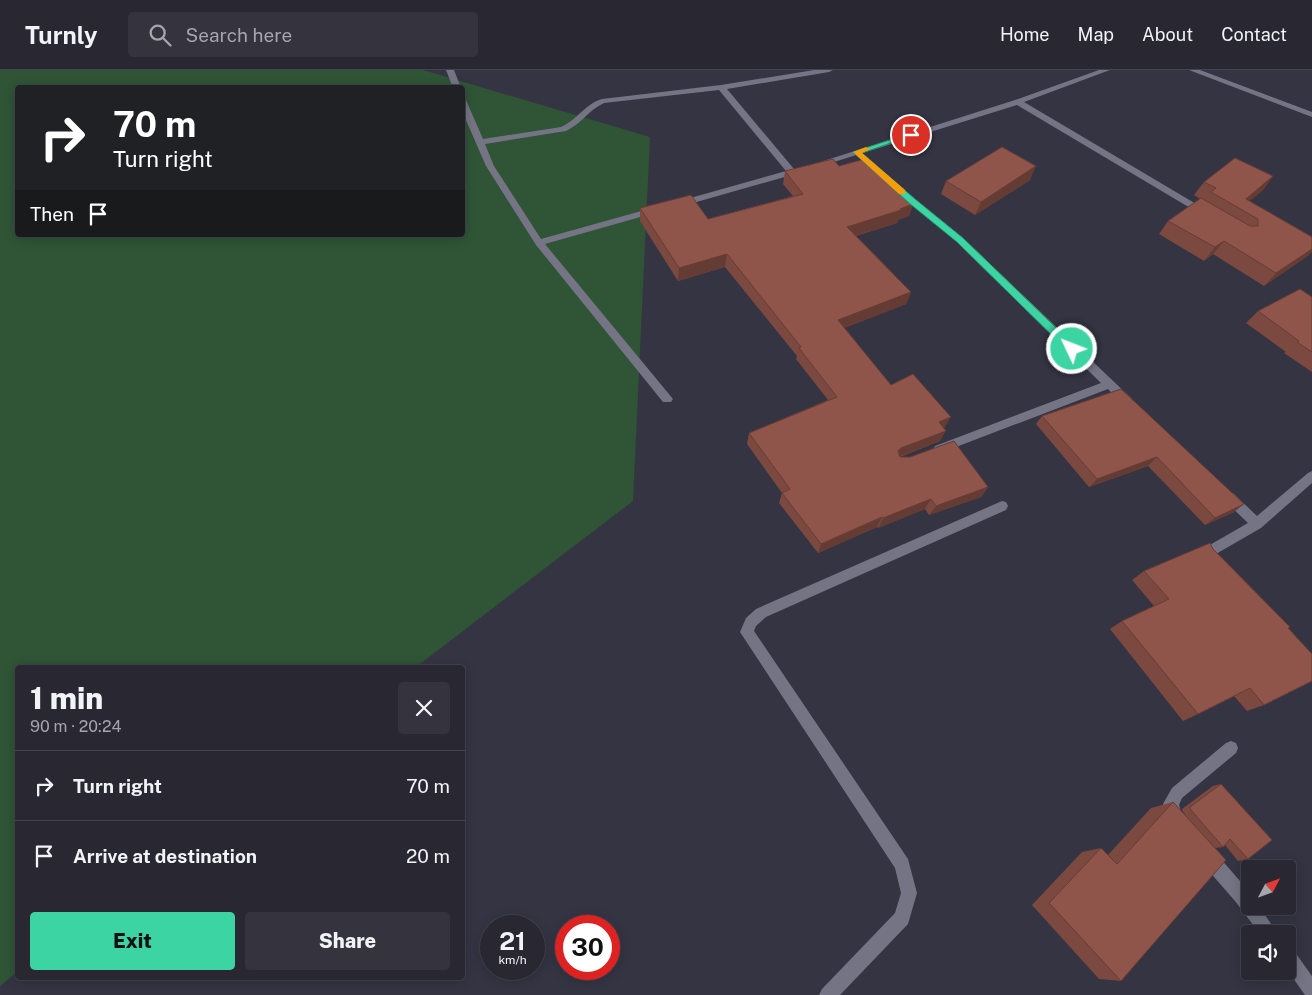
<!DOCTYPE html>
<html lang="en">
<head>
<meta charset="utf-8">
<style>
  :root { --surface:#282732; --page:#34333e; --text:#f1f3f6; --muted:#a5a5ac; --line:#44444d; --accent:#3dd4a3 }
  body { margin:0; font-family:"Public Sans",sans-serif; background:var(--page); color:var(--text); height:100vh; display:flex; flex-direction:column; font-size:19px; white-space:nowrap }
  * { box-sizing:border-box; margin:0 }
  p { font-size:16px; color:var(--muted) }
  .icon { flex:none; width:28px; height:28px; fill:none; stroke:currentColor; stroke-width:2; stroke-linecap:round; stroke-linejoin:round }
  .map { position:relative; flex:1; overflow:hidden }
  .side { position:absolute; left:15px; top:595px; width:450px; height:315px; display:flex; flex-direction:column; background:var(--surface); border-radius:5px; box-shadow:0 2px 12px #0003,0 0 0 1px var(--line) }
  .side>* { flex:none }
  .guide { position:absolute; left:15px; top:15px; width:450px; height:152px; border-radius:5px; box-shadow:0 2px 12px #0003,0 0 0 1px var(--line); background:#202124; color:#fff; overflow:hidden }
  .needle { width:32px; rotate:49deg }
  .fabs { position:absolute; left:1241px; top:790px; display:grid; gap:10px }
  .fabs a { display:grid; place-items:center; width:55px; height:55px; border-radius:5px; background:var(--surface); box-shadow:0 2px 12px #0003,0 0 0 1px var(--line); font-size:25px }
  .speed { position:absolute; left:480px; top:845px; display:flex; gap:10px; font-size:25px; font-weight:700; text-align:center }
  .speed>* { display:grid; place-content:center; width:65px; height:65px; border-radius:50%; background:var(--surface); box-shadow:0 2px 12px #0003,0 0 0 1px var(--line); line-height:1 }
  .speed small { font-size:12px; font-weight:400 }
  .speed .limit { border:8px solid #d22; background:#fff; color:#111 }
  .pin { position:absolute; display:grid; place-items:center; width:42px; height:42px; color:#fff; margin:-21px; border:2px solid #fff; border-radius:50%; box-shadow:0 1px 5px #0007 }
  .me { position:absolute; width:55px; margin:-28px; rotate:313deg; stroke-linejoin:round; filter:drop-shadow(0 0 4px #0008) }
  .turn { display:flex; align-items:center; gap:18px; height:105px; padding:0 15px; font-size:22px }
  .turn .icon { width:65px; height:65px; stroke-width:2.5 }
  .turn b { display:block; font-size:35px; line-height:42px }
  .then { display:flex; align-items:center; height:48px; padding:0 15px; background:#0003; gap:10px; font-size:19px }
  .round { display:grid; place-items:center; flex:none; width:52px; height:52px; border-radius:5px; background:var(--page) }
  .summary { display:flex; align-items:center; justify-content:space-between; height:85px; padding:0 15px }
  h1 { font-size:30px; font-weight:800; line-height:38px }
  .primary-button { display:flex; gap:10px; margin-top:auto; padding:10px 15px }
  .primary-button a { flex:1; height:58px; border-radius:5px; background:var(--accent); color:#111; font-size:20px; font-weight:800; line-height:58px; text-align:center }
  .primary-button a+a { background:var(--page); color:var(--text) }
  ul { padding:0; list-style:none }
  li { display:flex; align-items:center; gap:15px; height:70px; padding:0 15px; border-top:1px solid var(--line) }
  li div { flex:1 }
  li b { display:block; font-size:19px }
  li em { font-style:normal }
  header { display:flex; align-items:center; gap:30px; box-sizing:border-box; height:70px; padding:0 25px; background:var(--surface); border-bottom:1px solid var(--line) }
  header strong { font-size:24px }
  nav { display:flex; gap:28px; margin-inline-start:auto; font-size:18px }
  .search { width:350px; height:45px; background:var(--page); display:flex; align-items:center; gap:12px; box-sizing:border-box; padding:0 18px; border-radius:5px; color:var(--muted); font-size:19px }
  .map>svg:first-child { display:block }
  .green { fill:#2f5436; fill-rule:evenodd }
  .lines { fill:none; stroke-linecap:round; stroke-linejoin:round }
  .minor { fill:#747484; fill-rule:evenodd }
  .wall { fill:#7c4940 }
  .shaded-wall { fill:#653c34 }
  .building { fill:#90554a; stroke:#653c34 }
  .route { fill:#3dd4a3; stroke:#288a6a }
  .slow { fill:#f59e0b }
</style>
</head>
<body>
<header>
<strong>Turnly</strong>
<div class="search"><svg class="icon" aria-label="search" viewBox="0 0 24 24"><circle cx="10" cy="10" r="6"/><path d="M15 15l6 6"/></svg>Search here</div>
<nav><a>Home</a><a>Map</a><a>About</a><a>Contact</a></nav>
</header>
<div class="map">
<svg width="1312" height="925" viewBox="0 0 1312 925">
  <rect width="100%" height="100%" fill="#353443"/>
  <!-- green -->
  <path class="green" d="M 0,0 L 423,0 L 650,67 L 633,431 L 416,597 L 18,598 L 17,902 L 0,916 ZM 18,18 L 462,18 L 462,165 L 18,165 Z"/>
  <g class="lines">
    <!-- minor -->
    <g class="minor">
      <polygon points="446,0 454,0 461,18 453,18"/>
      <path d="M 814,0 L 833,0 L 829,2 L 727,19 L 794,99 L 802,98 L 802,102 L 679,137 L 674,134 L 676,132 L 786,101 L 719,20 L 604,33 C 589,40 581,54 566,61 L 485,74 L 494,96 L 541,169 L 652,138 L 658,138 L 658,142 L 545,174 L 673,329 L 671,332 L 663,332 L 536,175 L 486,96 L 462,41 L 462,28 L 466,30 L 483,69 L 561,57 C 577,50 585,34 602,29 L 721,15 Z"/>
      <polygon points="1099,0 1110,0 1024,32 1208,141 1208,145 1202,145 1017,35 821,96 818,97 814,94 1015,30"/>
      <polygon points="1189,0 1200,0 1312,42 1312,47"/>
      <polygon points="887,106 963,168 1131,328 1133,331 1131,334 1123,334 1108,319 943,382 935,382 933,379 935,376 1101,313 957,172 884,111 883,109"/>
      <polygon points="1312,401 1312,413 1261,458 1209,488 1205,490 1201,488 1199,484 1201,480 1248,453 1225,431 1223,427 1225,423 1233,423 1257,446 1308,403"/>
      <polygon points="1002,431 1006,432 1008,436 1006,440 766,547 756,556 754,561 908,789 917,823 908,854 840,925 819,925 822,919 895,843 901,823 895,798 740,562 746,548 756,539"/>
      <polygon points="1231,671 1236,673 1238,678 1236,683 1182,728 1179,735 1183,748 1180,753 1175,756 1170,753 1163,734 1172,718 1226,673"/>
      <polygon points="1207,778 1213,780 1247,819 1250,824 1250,836 1259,836 1278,864 1260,864 1235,831 1201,792 1199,786 1201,780"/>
      <polygon points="1288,879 1294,881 1312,906 1312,925 1305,925 1288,901"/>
    </g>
  </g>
  <!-- wall -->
  <g class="wall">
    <polygon points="839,96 913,134 909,146 898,150 897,153 856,166 911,222 906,234 844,258 891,315 945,357 944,358 940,371 900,387 988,417 981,427 929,445 925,439 878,458 877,457 818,483 779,433 782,423 747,374 749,363 828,330 796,289 797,286 725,197 678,211 640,151 640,138 708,149 793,126 783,114 785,101"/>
    <polygon points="1273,106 1263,120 1249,131 1309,185 1264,216 1213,184 1204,191 1159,164 1168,151 1200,129 1194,125 1204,112"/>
    <polygon points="1030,110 975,145 941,124 946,111"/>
    <polygon points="1312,227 1312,302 1284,283 1286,282 1246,253 1258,241"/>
    <polygon points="1121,319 1234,442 1205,455 1148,396 1089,417 1036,354 1042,346"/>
    <polygon points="1213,479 1288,558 1264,635 1247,641 1234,626 1198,644 1183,651 1110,559 1122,551 1154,536 1132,510 1144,501"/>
    <polygon points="1221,714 1248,789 1238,791 1225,775 1223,777 1215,778 1121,911 1099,909 1032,835 1082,782 1101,778 1108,785 1151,738 1173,732 1191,752 1183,742 1182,739 1213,716"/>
  </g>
  <!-- shaded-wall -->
  <g class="shaded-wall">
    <polygon points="1036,96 1030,110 975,145 981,132"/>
    <polygon points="1273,106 1263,120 1240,139 1246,129"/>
    <polygon points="913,134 909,146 898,150 897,153 844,169 847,157"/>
    <polygon points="1224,171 1213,184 1204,191 1215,177"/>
    <polygon points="1312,179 1312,182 1309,185 1264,216 1276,203"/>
    <polygon points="727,184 725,197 678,211 679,198"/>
    <polygon points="911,222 906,234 834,262 838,250"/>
    <polygon points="951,347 945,357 934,363 939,352"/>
    <polygon points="946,361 940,371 895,388 898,381 901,378"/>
    <polygon points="1157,387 1148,396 1089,417 1097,409"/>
    <polygon points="988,417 981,427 929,445 936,436"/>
    <polygon points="931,429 925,439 878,458 883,448"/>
    <polygon points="1244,434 1234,442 1205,455 1215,448"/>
    <polygon points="882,447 877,457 818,483 821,474"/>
  </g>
  <!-- building -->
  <g class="building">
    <polygon points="1002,77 1036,96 981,132 946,111"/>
    <polygon points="868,88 913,134 900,139 901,140 847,157 911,222 838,250 891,315 913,304 951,347 939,352 946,361 901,378 898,381 900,387 910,387 954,371 988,417 936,436 931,429 883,448 882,447 821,474 782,423 790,419 749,363 837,327 799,278 801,277 727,184 679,198 640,138 691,125 708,149 803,124 785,101 833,89 839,96"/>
    <polygon points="1235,88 1273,106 1246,129 1312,167 1312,179 1276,203 1224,171 1215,177 1168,151 1201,128 1250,156 1258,156 1258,149 1211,122 1216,118 1204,112"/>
    <polygon points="1300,219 1312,227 1312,282 1297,272 1299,271 1258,241"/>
    <polygon points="1121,319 1244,434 1215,448 1157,387 1097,409 1042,346"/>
    <polygon points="1210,473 1213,479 1290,557 1288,558 1312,584 1312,611 1264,635 1250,618 1198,644 1122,551 1169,529 1144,501"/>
    <polygon points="1221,714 1272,770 1248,789 1230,769 1223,777 1191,740 1190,737"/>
    <polygon points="1173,732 1226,790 1121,911 1049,833 1101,778 1117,794"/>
  </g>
  <!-- route -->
  <polygon class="route" points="908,64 914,65 862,83 915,129 963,168 1076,277 1076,282 1069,282 957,172 909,133 853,82"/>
  <!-- slow -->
  <polygon class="slow" points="866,77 870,79 862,83 905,120 905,124 899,124 853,82"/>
</svg>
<div class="fabs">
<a><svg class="needle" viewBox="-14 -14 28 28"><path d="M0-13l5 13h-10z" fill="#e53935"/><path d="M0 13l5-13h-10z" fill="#a5a5ac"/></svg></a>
<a><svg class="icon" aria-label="sound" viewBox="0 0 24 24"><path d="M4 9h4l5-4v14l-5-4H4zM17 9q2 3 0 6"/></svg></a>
</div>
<div class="speed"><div>21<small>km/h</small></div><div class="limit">30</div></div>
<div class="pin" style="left:911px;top:65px;background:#d93025"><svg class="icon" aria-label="arrive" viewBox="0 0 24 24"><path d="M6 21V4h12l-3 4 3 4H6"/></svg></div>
<svg class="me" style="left:1072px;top:279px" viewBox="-20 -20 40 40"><circle r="17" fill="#3dd4a3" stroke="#fff" stroke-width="3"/><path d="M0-11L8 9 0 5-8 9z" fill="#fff"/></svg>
<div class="guide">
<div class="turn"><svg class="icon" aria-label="right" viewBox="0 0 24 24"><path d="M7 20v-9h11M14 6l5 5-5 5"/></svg><div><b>70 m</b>Turn right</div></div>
<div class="then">Then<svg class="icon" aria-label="arrive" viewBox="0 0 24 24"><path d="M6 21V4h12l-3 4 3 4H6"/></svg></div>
</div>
<section class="side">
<div class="summary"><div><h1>1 min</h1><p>90 m · 20:24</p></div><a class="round"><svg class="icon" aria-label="close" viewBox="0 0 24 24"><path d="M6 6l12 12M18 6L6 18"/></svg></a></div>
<ul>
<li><svg class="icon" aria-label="right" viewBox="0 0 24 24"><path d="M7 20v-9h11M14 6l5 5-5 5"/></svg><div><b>Turn right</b></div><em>70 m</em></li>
<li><svg class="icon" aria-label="arrive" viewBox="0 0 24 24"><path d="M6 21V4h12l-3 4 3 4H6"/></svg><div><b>Arrive at destination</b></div><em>20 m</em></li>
</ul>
<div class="primary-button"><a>Exit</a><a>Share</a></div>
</section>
</div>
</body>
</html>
